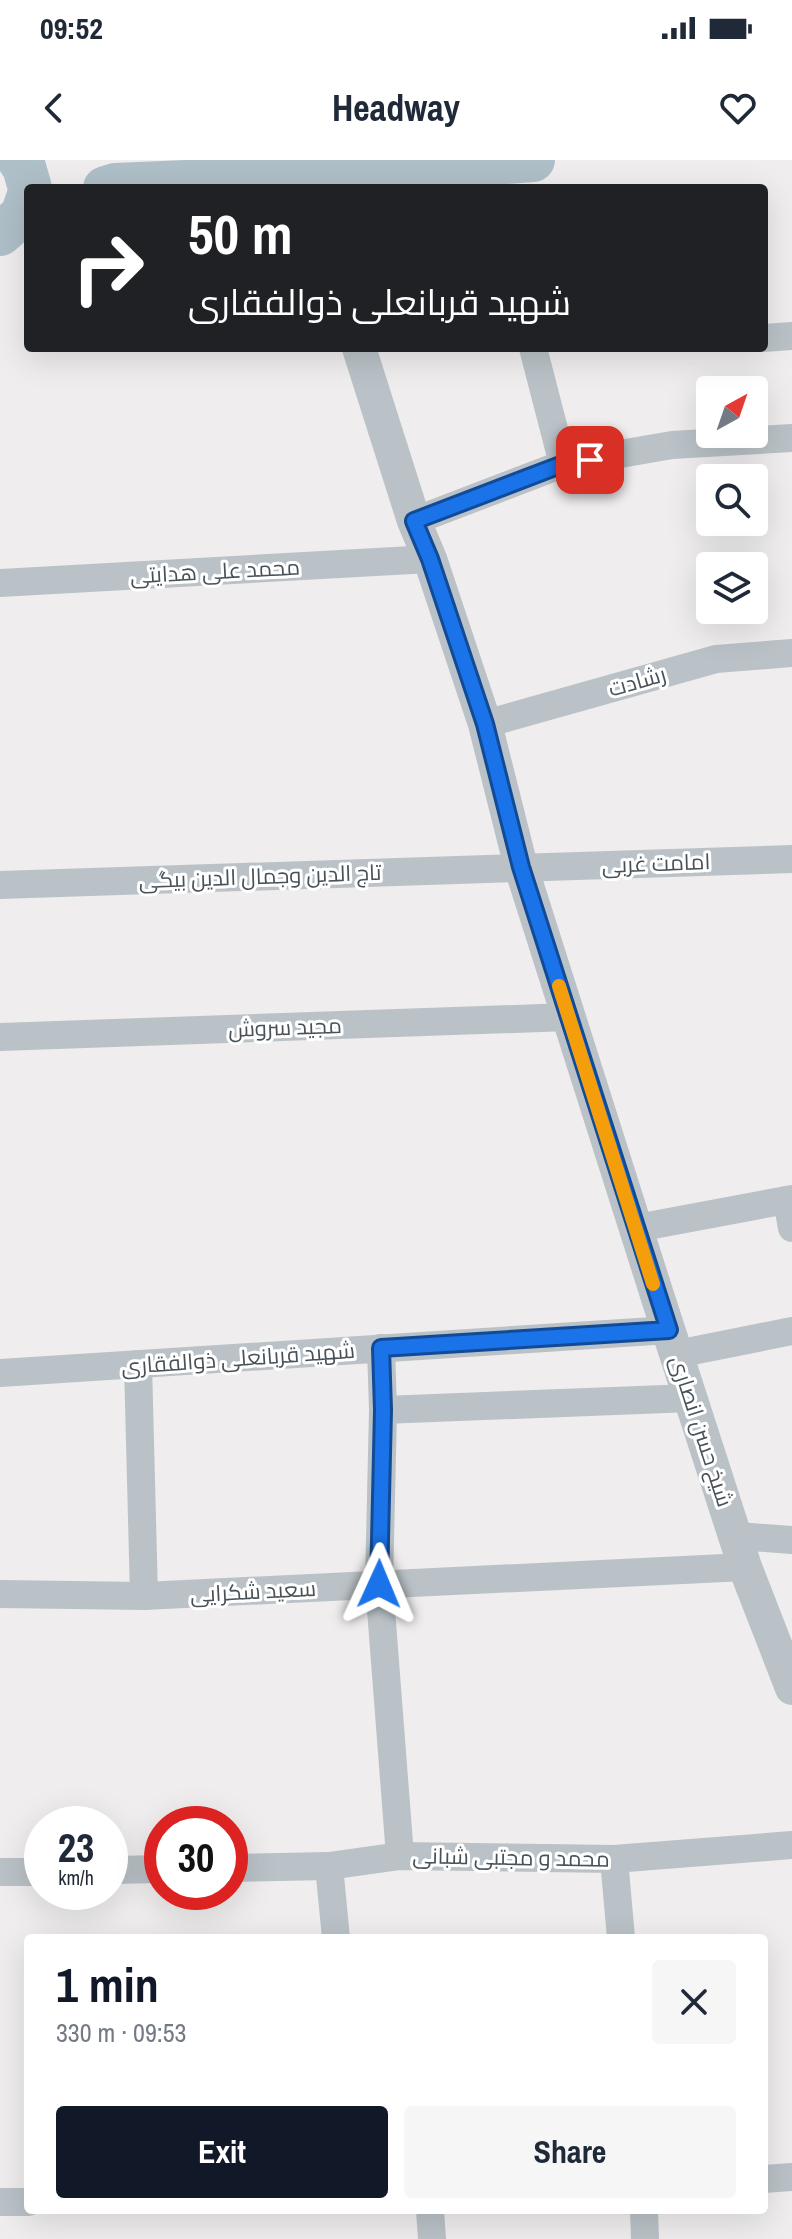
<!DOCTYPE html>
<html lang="en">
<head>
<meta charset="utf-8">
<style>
  :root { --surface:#fff; --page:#f6f6f7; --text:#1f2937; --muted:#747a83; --accent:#111827 }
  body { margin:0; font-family:"Archivo Narrow",Cairo,sans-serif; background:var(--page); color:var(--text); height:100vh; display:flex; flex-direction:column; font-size:30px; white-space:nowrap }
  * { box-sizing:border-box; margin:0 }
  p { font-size:26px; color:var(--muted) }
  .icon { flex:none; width:44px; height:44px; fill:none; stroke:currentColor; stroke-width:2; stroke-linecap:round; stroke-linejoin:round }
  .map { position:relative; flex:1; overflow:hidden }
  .details { position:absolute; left:24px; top:1774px; width:744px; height:280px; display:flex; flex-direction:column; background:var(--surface); border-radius:8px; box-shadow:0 8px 32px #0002 }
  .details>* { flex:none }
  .banner { position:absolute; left:24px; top:24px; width:744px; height:168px; border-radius:8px; box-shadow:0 8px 32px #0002; background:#202124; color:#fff; overflow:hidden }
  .needle { width:52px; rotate:40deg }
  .tools { position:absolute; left:696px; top:216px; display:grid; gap:16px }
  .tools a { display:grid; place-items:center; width:72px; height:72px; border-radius:8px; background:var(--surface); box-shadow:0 8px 32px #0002; font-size:40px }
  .speed { position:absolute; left:24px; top:1646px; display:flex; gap:16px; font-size:40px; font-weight:700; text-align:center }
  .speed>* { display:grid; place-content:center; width:104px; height:104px; border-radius:50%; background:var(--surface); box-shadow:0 8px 32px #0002; line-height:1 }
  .speed small { font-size:20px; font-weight:400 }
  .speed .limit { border:12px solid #d22; background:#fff; color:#111 }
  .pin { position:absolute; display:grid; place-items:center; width:68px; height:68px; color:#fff; margin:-34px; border-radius:16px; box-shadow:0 4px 12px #0006 }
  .me { position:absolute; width:88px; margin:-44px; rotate:1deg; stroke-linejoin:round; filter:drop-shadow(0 0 6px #0008) }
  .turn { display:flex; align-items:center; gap:28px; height:168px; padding:0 32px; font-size:36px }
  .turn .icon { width:104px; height:104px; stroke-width:2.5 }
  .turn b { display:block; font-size:56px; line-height:68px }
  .round { display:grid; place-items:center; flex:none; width:84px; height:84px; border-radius:8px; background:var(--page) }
  .head { display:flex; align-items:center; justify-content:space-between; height:136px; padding:0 32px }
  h1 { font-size:48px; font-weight:700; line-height:60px; color:var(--accent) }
  .cta { display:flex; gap:16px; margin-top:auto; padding:16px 32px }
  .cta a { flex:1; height:92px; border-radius:8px; background:var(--accent); color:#fff; font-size:32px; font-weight:700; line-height:92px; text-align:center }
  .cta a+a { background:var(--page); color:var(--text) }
  .status { display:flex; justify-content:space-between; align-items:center; height:56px; padding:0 40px; background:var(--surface); direction:ltr }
  .status svg { height:22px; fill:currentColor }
  header { display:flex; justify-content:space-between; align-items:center; height:104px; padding:0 32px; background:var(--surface); font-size:36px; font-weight:700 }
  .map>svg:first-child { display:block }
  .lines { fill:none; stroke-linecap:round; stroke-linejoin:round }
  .minor { stroke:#bac2c7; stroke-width:28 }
  .tertiary { stroke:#bac2c7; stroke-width:34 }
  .primary { stroke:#afbfc8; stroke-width:44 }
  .route-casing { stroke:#114b97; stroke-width:20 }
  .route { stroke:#1a73e8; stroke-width:14 }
  .slow { stroke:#f59e0b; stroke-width:14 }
  .labels { text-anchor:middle; stroke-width:6; stroke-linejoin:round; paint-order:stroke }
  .street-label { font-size:22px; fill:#475157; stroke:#fff }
</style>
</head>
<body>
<div class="status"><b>09:52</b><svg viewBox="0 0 49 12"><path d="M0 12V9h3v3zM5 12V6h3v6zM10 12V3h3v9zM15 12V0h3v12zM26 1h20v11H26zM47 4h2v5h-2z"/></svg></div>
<header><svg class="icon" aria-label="back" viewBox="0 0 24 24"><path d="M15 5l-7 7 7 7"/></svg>Headway<svg class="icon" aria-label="heart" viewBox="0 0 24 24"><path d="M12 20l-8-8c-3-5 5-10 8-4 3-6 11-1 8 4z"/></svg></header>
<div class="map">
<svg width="792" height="2079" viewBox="0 0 792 2079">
  <rect width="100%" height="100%" fill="#efeded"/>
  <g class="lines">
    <!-- minor -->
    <g class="minor">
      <polyline points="764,178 792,176"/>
      <polyline points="533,188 563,304"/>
      <polyline points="414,361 563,304 672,285 792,278"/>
      <polyline points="0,423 430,399"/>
      <polyline points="485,564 716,499 792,493"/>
      <polyline points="0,725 792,699"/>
      <polyline points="0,877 569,857"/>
      <polyline points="787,1040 792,1068"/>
      <polyline points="637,1068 792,1039"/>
      <polyline points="381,1188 383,1250 379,1424 400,1696"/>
      <polyline points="677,1194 792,1171"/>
      <polyline points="138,1204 144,1436"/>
      <polyline points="0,1213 669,1170"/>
      <polyline points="383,1250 691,1238"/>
      <polyline points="737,1376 792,1380"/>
      <polyline points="0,1434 144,1436 745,1407"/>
      <polyline points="614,1699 621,1778"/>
      <polyline points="329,1706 336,1778"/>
      <polyline points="230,1708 329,1706 400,1696 614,1699 792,1685"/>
      <polyline points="110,1710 162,1709"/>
      <polyline points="0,1712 42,1712"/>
      <polyline points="764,2019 792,2017"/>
      <polyline points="0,2042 28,2042"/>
      <polyline points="430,2050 432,2079"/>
      <polyline points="644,2050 645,2079"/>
    </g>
    <!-- tertiary -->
    <polyline class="tertiary" points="359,188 414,361 430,399 485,564 521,707 658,1138 745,1407 792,1528"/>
    <!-- primary -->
    <g class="primary">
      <polyline points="19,0 24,7 30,28"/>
      <polyline points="105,28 115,25 304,17 533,0"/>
      <polyline points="0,74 22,55 28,38"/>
    </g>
  </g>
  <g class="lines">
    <defs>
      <polyline id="route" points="379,1424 383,1250 381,1188 669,1170 521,707 485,564 430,399 414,361 563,304 590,300"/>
    </defs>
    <!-- route casing -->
    <use href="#route" class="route-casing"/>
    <!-- route -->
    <use href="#route" class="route"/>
    <!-- slow -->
    <polyline class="slow" points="559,826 653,1124"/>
  </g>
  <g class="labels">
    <!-- street labels -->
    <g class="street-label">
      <text transform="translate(215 411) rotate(-3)" y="8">محمد علی هدایتی</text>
      <text transform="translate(637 521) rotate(-16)" y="8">رشادت</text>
      <text transform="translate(656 703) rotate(-2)" y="8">امامت غربی</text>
      <text transform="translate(260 716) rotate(-2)" y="8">تاج الدین وجمال الدین بیگی</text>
      <text transform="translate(285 867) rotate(-2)" y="8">مجید سروش</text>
      <text transform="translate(238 1198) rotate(-4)" y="8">شهید قربانعلی ذوالفقاری</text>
      <text transform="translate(702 1271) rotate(72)" y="8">شیخ حسن انصاری</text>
      <text transform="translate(253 1431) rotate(-3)" y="8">سعید شکرایی</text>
      <text transform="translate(511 1697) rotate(1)" y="8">محمد و مجتبی شبانی</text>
    </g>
  </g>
</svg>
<div class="tools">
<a><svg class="needle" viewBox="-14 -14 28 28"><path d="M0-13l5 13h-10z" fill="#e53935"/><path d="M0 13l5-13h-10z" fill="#747a83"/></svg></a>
<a><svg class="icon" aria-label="search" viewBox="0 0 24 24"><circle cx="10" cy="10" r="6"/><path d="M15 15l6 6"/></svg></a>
<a><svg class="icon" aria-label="layers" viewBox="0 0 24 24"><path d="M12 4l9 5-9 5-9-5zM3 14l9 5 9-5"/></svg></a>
</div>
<div class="speed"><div>23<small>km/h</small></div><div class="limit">30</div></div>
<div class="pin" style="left:590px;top:300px;background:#d93025"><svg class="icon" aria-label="arrive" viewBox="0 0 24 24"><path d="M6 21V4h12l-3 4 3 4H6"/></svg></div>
<svg class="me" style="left:379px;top:1424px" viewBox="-20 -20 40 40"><path d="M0-17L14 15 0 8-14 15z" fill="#1a73e8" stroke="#fff" stroke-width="4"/></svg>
<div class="banner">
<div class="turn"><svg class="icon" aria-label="right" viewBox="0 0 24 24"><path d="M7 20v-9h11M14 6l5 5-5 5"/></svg><div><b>50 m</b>شهید قربانعلی ذوالفقاری</div></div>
</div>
<section class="details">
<div class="head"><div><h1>1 min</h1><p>330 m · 09:53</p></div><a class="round"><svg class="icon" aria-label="close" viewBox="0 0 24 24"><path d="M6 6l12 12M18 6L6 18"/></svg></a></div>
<div class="cta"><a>Exit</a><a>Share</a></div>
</section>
</div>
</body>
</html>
